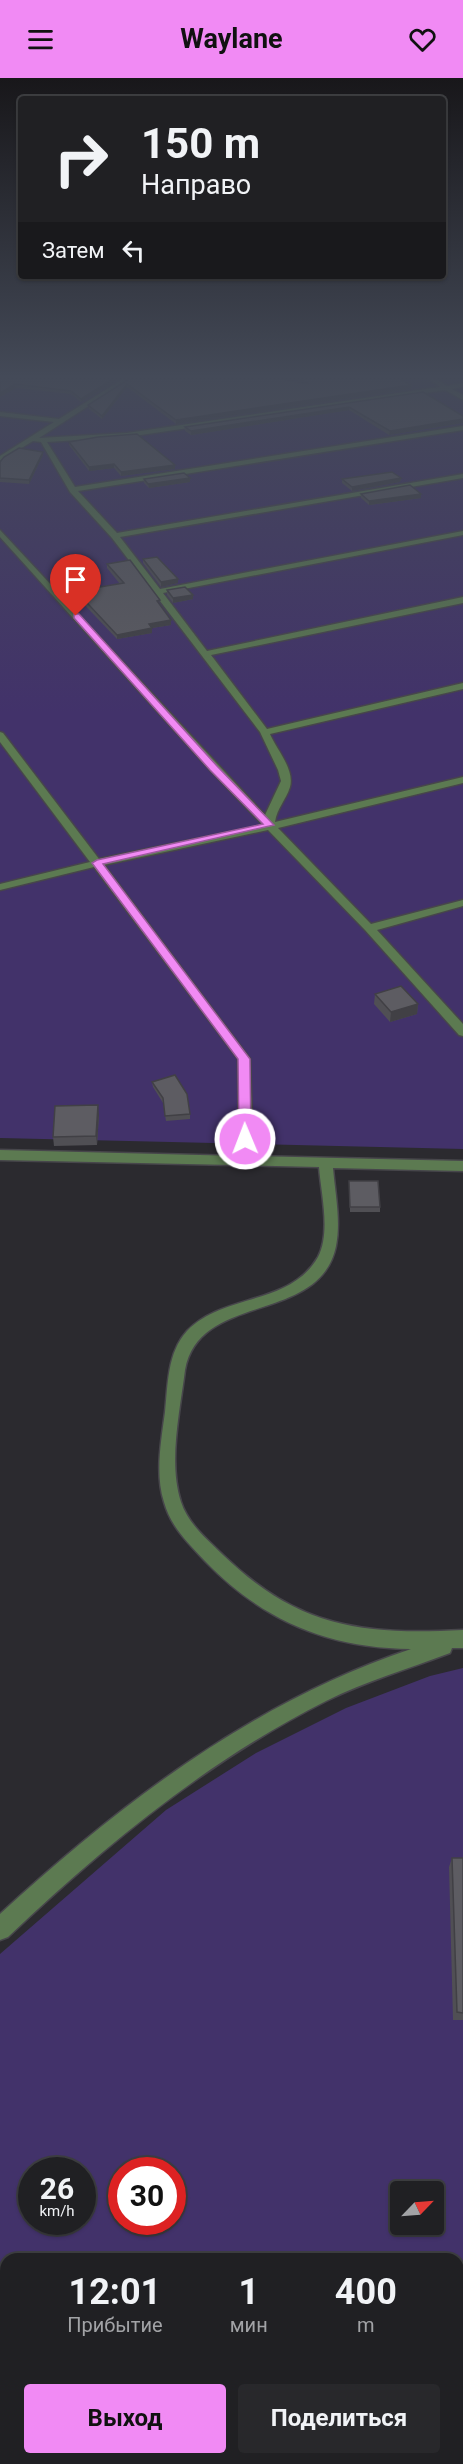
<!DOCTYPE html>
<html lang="ru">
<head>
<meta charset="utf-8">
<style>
  :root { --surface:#202023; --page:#28282b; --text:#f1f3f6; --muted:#a2a3a6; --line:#3d3e41; --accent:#f18af4 }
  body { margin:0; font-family:Roboto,sans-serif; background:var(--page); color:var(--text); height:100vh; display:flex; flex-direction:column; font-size:22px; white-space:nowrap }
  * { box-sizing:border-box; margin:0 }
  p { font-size:20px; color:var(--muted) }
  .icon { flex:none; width:33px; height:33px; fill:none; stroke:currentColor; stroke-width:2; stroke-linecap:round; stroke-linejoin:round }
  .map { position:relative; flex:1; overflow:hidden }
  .panel { position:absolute; left:0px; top:2175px; width:464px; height:212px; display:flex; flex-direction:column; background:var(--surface); border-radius:18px 18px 0 0; box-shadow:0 2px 4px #0004,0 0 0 2px var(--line) }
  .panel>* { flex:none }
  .banner { position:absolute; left:18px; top:18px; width:428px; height:183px; border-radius:6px; box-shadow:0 2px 4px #0004,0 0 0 2px var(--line); background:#202023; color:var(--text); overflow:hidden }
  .needle { width:39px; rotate:65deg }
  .fabs { position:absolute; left:390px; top:2103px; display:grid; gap:12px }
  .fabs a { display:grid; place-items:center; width:54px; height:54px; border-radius:6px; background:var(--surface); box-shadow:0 2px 4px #0004,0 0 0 2px var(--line); font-size:30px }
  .speed { position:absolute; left:18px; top:2079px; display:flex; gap:12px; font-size:30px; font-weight:700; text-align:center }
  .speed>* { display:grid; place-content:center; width:78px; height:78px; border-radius:50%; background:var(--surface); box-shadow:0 2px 4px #0004,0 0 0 2px var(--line); line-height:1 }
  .speed small { font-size:15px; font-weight:400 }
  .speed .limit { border:9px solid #d22; background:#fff; color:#111 }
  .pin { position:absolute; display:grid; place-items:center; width:51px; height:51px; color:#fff; margin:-62px -26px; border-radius:50% 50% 50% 0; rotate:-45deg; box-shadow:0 0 6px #0007 }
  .pin .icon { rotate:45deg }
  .me { position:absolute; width:66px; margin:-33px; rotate:359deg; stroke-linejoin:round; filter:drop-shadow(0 0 4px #0008) }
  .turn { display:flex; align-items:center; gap:21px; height:126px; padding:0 24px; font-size:27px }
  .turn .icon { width:78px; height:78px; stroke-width:2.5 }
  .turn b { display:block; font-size:42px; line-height:51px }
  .then { display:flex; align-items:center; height:57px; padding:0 24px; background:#0003; gap:12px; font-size:22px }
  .eta { display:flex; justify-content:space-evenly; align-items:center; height:102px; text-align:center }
  .eta b { font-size:36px; font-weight:700; line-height:42px }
  .cta { display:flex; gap:12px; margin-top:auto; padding:12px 24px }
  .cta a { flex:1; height:69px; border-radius:6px; background:var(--accent); color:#111; font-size:24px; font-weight:700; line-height:69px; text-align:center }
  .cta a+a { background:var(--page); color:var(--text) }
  header { display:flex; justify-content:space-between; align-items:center; height:78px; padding:0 24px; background:var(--accent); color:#111; font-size:27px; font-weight:700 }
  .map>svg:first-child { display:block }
  .green { fill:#42326a; fill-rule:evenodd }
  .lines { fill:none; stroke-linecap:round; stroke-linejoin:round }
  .minor-casing { stroke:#47464b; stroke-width:3 }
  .minor { fill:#5c7a51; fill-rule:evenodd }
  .wall { fill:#504f54 }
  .shaded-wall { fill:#414045 }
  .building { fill:#5d5c62; stroke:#414045; stroke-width:1.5 }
  .route { fill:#f18af4; stroke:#9d5a9f; stroke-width:1.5 }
</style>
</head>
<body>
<header><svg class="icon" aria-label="menu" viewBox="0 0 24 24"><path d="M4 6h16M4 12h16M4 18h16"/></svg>Waylane<svg class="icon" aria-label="heart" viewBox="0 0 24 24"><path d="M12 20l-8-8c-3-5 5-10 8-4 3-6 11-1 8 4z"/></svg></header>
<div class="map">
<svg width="463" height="2386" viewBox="0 0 463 2386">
  <rect width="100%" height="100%" fill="#2b2a2f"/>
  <!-- green -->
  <g class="green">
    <polygon points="0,301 463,301 463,1071 0,1060"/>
    <path d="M 463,1590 L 463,2386 L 0,2386 L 0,1876 L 166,1732 L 256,1675 L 346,1630 L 430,1598 ZM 32,2092 L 82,2092 L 82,2144 L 32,2144 ZM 122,2092 L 172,2092 L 172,2144 L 122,2144 ZM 400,2114 L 434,2114 L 434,2146 L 400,2146 ZM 6,2181 L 458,2181 L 458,2380 L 6,2380 Z"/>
  </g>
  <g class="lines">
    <defs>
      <g id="minor">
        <polygon points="0,301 4,301 0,303"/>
        <path d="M 123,301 L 130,301 L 39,360 L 127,355 L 440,309 L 429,301 L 436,301 L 447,308 L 463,305 L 463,309 L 452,311 L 463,317 L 463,322 L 445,312 L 127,359 L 47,364 L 75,409 L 463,348 L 463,352 L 78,413 L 117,455 L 463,396 L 463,400 L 120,459 L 160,511 L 463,453 L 463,457 L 163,515 L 207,573 L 463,519 L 463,525 L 211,577 L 267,651 L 463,605 L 463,611 L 270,656 C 276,671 295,691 290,709 C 286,722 277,730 275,744 L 463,699 L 463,705 L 278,750 L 371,846 L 463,822 L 463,828 L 377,852 L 463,946 L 463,958 L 459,957 L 365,852 L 268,752 L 104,787 L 250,981 L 253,1078 L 463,1083 L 463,1093 L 333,1090 C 335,1115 341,1143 336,1168 C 320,1247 199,1213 185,1292 C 180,1333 168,1384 181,1424 C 188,1446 208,1462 223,1477 C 299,1550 362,1557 463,1552 L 463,1570 L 452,1570 L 450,1575 C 408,1591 366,1603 326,1623 C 207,1683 104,1768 8,1859 L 0,1862 L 0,1836 C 121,1725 253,1624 411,1571 C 328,1570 263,1543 205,1483 C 188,1465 171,1449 164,1424 C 155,1396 161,1364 165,1334 C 168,1307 167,1275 187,1253 C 223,1215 290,1228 318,1179 C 331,1154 321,1116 319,1089 L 0,1082 L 0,1072 L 239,1078 L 238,981 L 94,789 L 0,812 L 0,806 L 90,784 L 0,664 L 0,654 L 3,655 L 99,781 L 263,747 L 210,692 L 0,459 L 0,452 L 265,737 L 281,703 L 278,692 L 260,654 L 112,460 L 70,414 L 41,364 L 33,363 L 0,383 L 0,378 L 54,344 L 0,338 L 0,334 L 59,341 Z"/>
      </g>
    </defs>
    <!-- minor casing -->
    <use href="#minor" class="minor-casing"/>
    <!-- minor -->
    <use href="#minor" class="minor"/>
  </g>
  <!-- wall -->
  <g class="wall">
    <polygon points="0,301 119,301 81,324 71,316 16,310 0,319"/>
    <polygon points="129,301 301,305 295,301 400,301 411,307 411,311 176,346 127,309 102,341 89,331 88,327"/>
    <polygon points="423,314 463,338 463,345 389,357 349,332 191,357 185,353 185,349"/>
    <polygon points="69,364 175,387 175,391 121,398 114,390 89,393 69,367"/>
    <polygon points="43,377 29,406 0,404 0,384"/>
    <polygon points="401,400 400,404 352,413 342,405 342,401"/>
    <polygon points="144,401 190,404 149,410 144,405"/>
    <polygon points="361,416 421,420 369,427 361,420"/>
    <polygon points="143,481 178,505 161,509 143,485"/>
    <polygon points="107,486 160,527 171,542 171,547 152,550 152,555 117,561 76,518 76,513 120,506 107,490"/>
    <polygon points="167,512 193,517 193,521 173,525 167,517"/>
    <polygon points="375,916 418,926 417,936 390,944 374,926"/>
    <polygon points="152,1004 190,1036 190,1041 166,1043 163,1025 153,1009"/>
    <polygon points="99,1037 97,1067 54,1068 53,1059"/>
    <polygon points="349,1103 380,1129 380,1134 350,1134"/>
    <polygon points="452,1780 463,1780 463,1942 453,1942 449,1789"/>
  </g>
  <!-- shaded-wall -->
  <g class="shaded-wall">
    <polygon points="113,301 119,301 81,324 81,321"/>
    <polygon points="15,306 16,310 0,319 0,315"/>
    <polygon points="127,306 127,309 102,341 102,338"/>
    <polygon points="411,307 411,311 176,346 176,342"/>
    <polygon points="349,329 349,332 191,357 191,353"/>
    <polygon points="463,341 463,345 389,357 390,353"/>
    <polygon points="43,374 43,377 29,406 29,402"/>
    <polygon points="114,386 114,390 89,393 89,389"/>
    <polygon points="175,387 175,391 121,398 121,394"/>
    <polygon points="190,400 190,404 149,410 148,406"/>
    <polygon points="401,400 400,404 352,413 352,409"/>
    <polygon points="421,416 421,420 369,427 369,423"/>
    <polygon points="178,501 178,505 161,509 161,504"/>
    <polygon points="193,517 193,521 173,525 173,520"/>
    <polygon points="171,542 171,547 152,550 152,555 117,561 117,557 149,546"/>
    <polygon points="418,926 417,936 390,944 391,934"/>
    <polygon points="98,1027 99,1037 97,1067 96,1058"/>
  </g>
  <!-- building -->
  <g class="building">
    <polygon points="0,301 113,301 81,321 71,313 15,306 0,315"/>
    <polygon points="129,301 281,301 309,306 300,301 400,301 411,307 176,342 127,306 102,338 88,327"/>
    <polygon points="423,314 463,338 463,341 390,353 349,329 191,353 185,349"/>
    <polygon points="137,356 175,387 121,394 114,386 89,389 69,364 98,359"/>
    <polygon points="19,370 43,374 29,402 0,400 0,384 4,379"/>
    <polygon points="392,394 401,400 352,409 342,401"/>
    <polygon points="184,395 190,400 148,406 144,401"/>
    <polygon points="410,407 421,416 369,423 361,416"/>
    <polygon points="157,479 178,501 161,504 143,481"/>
    <polygon points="130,482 160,522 157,523 171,542 149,546 152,550 117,557 76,513 124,505 107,486"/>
    <polygon points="185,509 193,517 173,520 167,512"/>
    <polygon points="401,908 418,926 391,934 375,916"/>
    <polygon points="175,997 187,1016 190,1036 165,1038 163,1020 152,1004"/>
    <polygon points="98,1027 96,1058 53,1059 55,1028"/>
    <polygon points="349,1103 378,1103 380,1129 350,1129"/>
    <polygon points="452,1780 463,1780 463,1935 457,1934"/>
  </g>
  <!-- sky -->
  <linearGradient id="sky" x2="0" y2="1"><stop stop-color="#18171a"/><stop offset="0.47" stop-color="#444a58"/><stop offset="1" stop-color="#444a58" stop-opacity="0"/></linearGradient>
  <rect width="463" height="635" fill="url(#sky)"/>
  <!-- route -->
  <polygon class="route" points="74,536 79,536 217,688 274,747 103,786 250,981 251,1061 250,1064 241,1064 239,1061 238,981 92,785 97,782 263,746 210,692 74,540"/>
</svg>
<div class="fabs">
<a><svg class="needle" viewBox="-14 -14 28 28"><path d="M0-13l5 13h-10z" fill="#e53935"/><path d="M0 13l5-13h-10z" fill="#a2a3a6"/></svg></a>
</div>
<div class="speed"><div>26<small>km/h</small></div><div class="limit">30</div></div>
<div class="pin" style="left:76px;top:538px;background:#d93025"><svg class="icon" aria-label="arrive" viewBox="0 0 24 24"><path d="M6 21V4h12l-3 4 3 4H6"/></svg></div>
<svg class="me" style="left:245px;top:1061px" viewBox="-20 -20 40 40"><circle r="17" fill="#f18af4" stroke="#fff" stroke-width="3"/><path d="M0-11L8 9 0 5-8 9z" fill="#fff"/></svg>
<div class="banner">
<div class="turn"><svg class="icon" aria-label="right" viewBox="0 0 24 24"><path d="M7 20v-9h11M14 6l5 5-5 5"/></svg><div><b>150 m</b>Направо</div></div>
<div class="then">Затем<svg class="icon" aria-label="left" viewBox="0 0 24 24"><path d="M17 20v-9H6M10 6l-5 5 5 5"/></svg></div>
</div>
<section class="panel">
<div class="eta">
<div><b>12:01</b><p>Прибытие</p></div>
<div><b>1</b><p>мин</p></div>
<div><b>400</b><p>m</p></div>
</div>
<div class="cta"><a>Выход</a><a>Поделиться</a></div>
</section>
</div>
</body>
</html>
